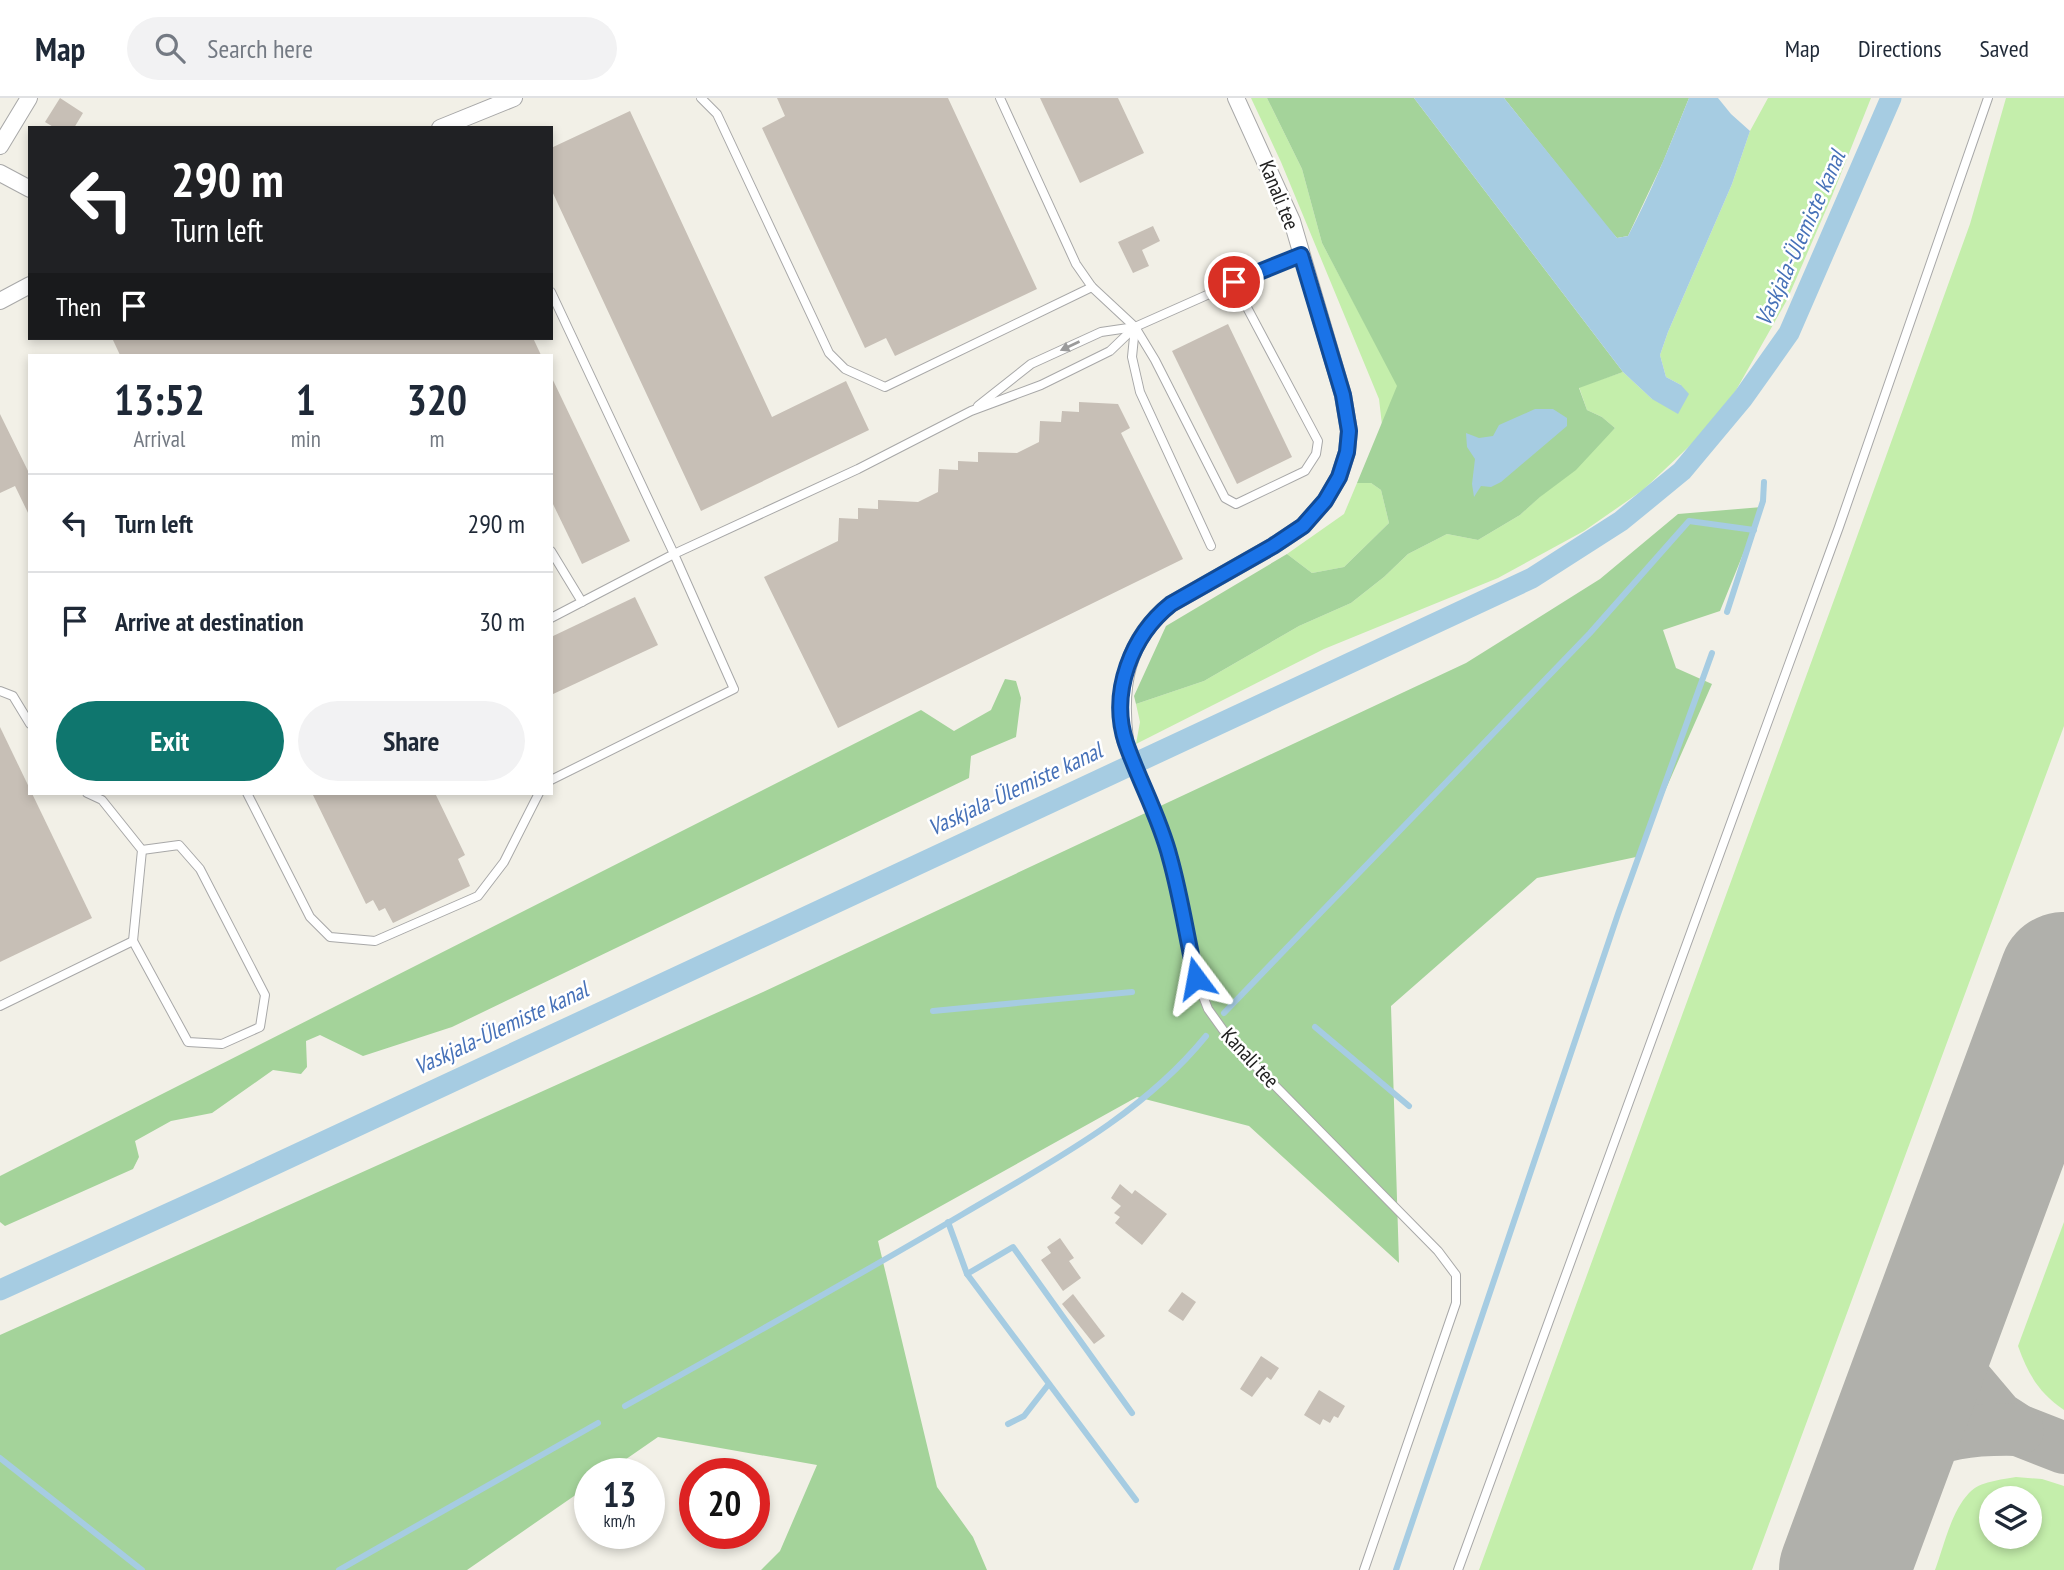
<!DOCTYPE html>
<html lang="en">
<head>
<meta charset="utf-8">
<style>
  :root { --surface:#fff; --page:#f2f2f3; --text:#1f2937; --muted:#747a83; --line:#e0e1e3; --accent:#0f766e }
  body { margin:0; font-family:"PT Sans Narrow",sans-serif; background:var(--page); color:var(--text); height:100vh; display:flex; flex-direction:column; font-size:26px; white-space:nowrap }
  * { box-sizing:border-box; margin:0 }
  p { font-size:23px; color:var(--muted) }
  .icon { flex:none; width:38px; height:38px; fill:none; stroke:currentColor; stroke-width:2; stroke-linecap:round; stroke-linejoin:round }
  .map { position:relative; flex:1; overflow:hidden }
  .sheet { position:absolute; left:28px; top:256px; width:525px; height:441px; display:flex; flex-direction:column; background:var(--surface); border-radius:0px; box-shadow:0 4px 10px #0003 }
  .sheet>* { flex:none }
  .guide { position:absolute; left:28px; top:28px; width:525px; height:214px; border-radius:0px; box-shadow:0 4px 10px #0003; background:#202124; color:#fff; overflow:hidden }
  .tools { position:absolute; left:1979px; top:1388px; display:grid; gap:14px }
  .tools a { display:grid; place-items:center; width:63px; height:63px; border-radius:50%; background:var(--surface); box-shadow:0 4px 10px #0003; font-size:35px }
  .speed { position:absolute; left:574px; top:1360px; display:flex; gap:14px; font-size:35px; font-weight:700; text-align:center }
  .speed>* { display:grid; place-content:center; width:91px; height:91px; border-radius:50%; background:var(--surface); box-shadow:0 4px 10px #0003; line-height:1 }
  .speed small { font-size:18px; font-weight:400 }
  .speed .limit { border:10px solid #d22; background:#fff; color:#111 }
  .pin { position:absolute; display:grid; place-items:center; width:60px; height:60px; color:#fff; margin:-30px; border:4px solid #fff; border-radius:50%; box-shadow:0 2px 7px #0007 }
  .me { position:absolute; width:77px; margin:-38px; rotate:347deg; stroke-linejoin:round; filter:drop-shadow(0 0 5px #0008) }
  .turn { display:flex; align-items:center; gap:24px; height:147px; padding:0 28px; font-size:32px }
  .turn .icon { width:91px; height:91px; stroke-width:2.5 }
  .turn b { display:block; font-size:49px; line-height:60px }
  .then { display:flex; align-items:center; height:66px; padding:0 28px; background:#0003; gap:14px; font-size:26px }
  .eta { display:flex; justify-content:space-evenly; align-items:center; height:119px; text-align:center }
  .eta b { font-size:42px; font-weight:700; line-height:49px }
  .primary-button { display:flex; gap:14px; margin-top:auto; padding:14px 28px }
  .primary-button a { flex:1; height:80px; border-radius:42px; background:var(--accent); color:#fff; font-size:28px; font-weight:700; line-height:80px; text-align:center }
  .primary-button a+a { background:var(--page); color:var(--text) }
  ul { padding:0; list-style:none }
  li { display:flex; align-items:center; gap:21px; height:98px; padding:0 28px; border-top:2px solid var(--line) }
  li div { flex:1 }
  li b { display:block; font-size:26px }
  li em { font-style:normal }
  header { display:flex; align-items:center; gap:42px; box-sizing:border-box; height:98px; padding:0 35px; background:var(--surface); border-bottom:2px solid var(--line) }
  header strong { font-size:33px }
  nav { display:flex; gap:38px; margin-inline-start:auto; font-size:24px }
  .search { width:490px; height:63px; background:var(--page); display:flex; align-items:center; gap:18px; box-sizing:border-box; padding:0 24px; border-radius:38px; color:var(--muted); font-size:26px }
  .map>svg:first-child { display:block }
  .grass { fill:#c4eeab; fill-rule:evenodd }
  .forest { fill:#a4d39a }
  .water { fill:#a6cce2 }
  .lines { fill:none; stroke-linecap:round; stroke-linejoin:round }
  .stream { stroke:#a6cce2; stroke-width:6 }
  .canal { stroke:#a6cce2; stroke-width:21 }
  .taxiway { stroke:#b0b0ab; stroke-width:52 }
  .runway { stroke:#b0b0ab; stroke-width:130 }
  .building { fill:#c7bfb6 }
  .service-casing { stroke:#a8a8a8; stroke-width:10 }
  .minor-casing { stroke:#a8a8a8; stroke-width:18 }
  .service { stroke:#fff; stroke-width:8 }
  .minor { stroke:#fff; stroke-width:16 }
  .oneway { fill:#9b9b9b }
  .route-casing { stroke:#114b97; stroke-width:18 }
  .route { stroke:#1a73e8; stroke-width:12 }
  .labels { text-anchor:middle; stroke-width:5; stroke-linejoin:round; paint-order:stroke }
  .street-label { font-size:21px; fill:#212121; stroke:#fff }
  .water-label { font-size:23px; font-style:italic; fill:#4671b8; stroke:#fff }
</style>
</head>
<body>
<header>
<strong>Map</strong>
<div class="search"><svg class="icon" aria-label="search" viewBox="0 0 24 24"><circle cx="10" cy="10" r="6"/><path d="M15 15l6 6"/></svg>Search here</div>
<nav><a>Map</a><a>Directions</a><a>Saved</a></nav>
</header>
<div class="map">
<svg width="2064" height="1472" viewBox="0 0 2064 1472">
  <rect width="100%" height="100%" fill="#f2f0e7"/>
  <!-- grass -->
  <g class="grass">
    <polygon points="1251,0 1267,0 1302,71 1322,145 1398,288 1382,327 1379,301 1281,64"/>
    <polygon points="1768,0 1871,0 1832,98 1787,202 1735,294 1700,338 1643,392 1584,433 1498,480 1324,551 1136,646 1140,624 1136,606 1204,583 1299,528 1351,505 1384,479 1408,456 1447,436 1478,442 1520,417 1615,330 1602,319 1587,312 1579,289 1623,274 1652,301 1681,287 1666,279 1660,257 1668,234 1732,86 1750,33"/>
    <polygon points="2006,0 2064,0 2064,628 1752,1472 1479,1472 1838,491 1970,126"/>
    <polygon points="1357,385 1371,385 1381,392 1389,425 1344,469 1312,475 1287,456 1344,416"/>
    <path d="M 2064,1124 L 2064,1312 C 2039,1295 2028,1276 2018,1248 Z"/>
    <path d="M 2016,1379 L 2042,1381 L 2064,1388 L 2064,1472 L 1935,1472 C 1944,1448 1951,1414 1969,1395 C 1980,1383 2001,1382 2016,1379 ZM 2030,1400 L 2030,1438 L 1992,1438 L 1992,1400 Z"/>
  </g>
  <!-- forest -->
  <g class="forest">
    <polygon points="1267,0 1414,0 1623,274 1579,290 1587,312 1602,319 1615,330 1576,372 1540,399 1520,417 1478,442 1447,436 1408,456 1384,479 1351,505 1299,528 1204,583 1136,606 1134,598 1166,528 1287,456 1312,475 1344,469 1389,425 1381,392 1371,385 1357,385 1397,288 1322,145 1302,71"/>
    <polygon points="1504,0 1689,0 1663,64 1628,138 1617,140 1606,128"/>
    <polygon points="1762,409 1720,513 1663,532 1676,570 1712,586 1636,759 1537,780 1391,908 1399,1165 1249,1028 1137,999 878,1143 937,1389 973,1439 987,1472 761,1472 780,1453 817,1367 658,1339 606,1375 590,1376 590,1387 467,1472 0,1472 0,1237 763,894 1466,565 1600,481 1678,416"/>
    <polygon points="1005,581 1016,583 1021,600 1016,639 971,658 969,680 452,929 363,958 320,937 306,943 307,969 301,976 273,972 212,1015 171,1023 135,1043 139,1059 133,1071 5,1128 0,1124 0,1078 921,612 954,633 991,612"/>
  </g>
  <!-- water -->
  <g class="water">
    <path d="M 1414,0 L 1504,0 L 1617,140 L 1628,138 C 1652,93 1670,47 1689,0 L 1718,0 L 1731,16 L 1750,33 L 1732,86 L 1668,234 L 1660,257 L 1666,279 L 1681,287 L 1689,296 L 1678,316 L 1652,301 L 1623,274 Z"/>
    <polygon points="1535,311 1553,311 1567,320 1567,328 1501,384 1491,389 1481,388 1474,399 1472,386 1475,361 1467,349 1466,335 1479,340 1493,338 1499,327"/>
  </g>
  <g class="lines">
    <!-- stream -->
    <g class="stream">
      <polyline points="1727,514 1763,403 1764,384"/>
      <polyline points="933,913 1132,894"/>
      <polyline points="1224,915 1590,535 1689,423 1754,432"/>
      <polyline points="1315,929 1409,1008"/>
      <polyline points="948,1124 967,1176 1136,1402"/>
      <polyline points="967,1176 1013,1149 1132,1315"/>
      <path d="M 625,1308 C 738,1245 851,1182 963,1116 C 1049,1065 1142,1017 1206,938"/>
      <polyline points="1008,1326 1024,1318 1048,1287"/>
      <polyline points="0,1360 142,1472"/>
      <polyline points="339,1472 598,1325"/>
      <polyline points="1396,1472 1618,816 1712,555"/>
    </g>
    <!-- canal -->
    <polyline class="canal" points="0,1192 218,1093 1532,480 1621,423 1682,373 1743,300 1789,235 1891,0"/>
    <!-- taxiway -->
    <g class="taxiway">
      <polyline points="1953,1180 1948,1235 1965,1280 1998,1319 2018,1332 2064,1350"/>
      <path d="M 1873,1394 C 1881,1382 1888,1367 1900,1359 C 1933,1334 1978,1331 2018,1332"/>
    </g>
    <!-- runway -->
    <polyline class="runway" points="1844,1472 2064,879"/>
  </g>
  <!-- building -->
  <g class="building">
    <polygon points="60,0 83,15 74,30 55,30 45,24"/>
    <polygon points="777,0 948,0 1037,191 895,258 886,240 865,250 762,30 785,18"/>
    <polygon points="1040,0 1118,0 1144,55 1080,85"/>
    <polygon points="630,13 772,319 846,283 869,332 701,413 551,91 551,50"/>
    <polygon points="1153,128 1160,143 1142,152 1149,168 1133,175 1118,144"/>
    <polygon points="1228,226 1292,359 1237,386 1172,253"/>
    <polygon points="112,240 533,240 541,257 120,257"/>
    <polygon points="551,278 630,443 582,466 551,402"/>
    <polygon points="1079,304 1118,306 1130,330 1121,335 1183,461 838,630 764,479 838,443 839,420 858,421 858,410 878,411 878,402 918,404 938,394 939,371 958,372 958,363 978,364 978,354 1017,355 1039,344 1040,323 1061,324 1062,313 1079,314"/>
    <polygon points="0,316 30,377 30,419 15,388 0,395"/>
    <polygon points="635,499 658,547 551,597 551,539"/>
    <polygon points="0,629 92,820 0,864"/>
    <polygon points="312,695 435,695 465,757 458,761 470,788 393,825 385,810 379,813 373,802 366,806"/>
    <polygon points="1120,1086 1132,1096 1135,1092 1167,1116 1142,1147 1115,1125 1120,1119 1114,1115 1121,1108 1111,1100"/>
    <polygon points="1060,1140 1074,1160 1069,1163 1081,1180 1063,1193 1041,1162 1051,1155 1047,1149"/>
    <polygon points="1182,1194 1196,1204 1183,1223 1168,1213"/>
    <polygon points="1073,1196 1105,1238 1094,1246 1062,1206"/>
    <polygon points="1261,1258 1279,1270 1271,1282 1267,1279 1252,1299 1240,1291"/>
    <polygon points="1319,1292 1345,1308 1338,1320 1334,1318 1330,1325 1323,1321 1320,1327 1304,1317"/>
  </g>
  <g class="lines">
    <defs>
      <g id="service">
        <polyline points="701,0 717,16 829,255 845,271 885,289 1092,189"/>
        <polyline points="1000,0 1076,166 1092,189 1135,229 1155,262 1225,400 1236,406 1305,373 1316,356 1318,343 1234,185 1301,157"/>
        <polyline points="551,194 674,456 551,520"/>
        <polyline points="1135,229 1132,259 1140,294 1211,448"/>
        <polyline points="978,308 1031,266 1101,234 1135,229 1234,185"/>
        <polyline points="551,453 582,504"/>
        <polyline points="0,593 13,598 30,626"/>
        <polyline points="1125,642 1170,759 1196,880 1208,911 1231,943 1438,1153 1456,1177 1456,1205 1364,1472"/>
        <polyline points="551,682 734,591 674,456 858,371 971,313 1041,287 1110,253 1135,229"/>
        <polyline points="87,695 102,702 142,752 133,843"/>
        <polyline points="247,695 310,819 330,839 375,843 478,798 504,764 539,695"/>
        <polyline points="0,908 133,843 188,944 222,946 260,929 265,897 200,771 179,747 142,752"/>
        <polyline points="1458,1472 1839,429 1988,0"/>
      </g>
      <g id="minor">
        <polyline points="440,30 514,0"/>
        <polyline points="0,48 29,0"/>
        <polyline points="0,75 30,91"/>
        <polyline points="0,203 30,187"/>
        <path d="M 1125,642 C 1118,587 1126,542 1171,506 L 1273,448 L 1303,428 L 1325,403 L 1339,379 L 1347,354 L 1349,333 L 1343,297 L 1292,123 L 1236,0"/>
      </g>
    </defs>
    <!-- service casing -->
    <use href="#service" class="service-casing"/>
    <!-- minor casing -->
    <use href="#minor" class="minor-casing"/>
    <!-- service -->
    <use href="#service" class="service"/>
    <!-- minor -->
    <use href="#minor" class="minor"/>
  </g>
  <!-- one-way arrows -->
  <defs><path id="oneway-solid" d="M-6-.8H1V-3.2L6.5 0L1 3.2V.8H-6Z" transform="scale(1.75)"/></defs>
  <use class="oneway" href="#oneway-solid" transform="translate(1070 248) rotate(155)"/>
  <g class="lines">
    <defs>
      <path id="route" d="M 1196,880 C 1187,841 1181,799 1170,760 C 1160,720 1139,683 1126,645 C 1109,594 1132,537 1171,506 L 1273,448 L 1303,428 L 1325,403 L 1339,379 L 1347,354 L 1349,333 L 1343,297 L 1301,157 L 1234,184"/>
    </defs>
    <!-- route casing -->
    <use href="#route" class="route-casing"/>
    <!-- route -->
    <use href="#route" class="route"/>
  </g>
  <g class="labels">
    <!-- street labels -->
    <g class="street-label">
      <text transform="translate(1279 97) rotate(68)" y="7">Kanali tee</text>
      <text transform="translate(1250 960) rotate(47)" y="7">Kanali tee</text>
    </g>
    <!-- water labels -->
    <g class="water-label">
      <text transform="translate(1800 140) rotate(-66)" y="8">Vaskjala-Ülemiste kanal</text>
      <text transform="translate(1015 691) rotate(-25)" y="8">Vaskjala-Ülemiste kanal</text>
      <text transform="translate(501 930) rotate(-25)" y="8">Vaskjala-Ülemiste kanal</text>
    </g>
  </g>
</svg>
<div class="tools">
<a><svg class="icon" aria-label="layers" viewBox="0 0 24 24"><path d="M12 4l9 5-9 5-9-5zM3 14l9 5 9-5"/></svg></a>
</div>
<div class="speed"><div>13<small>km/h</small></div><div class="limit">20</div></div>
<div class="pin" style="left:1234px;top:184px;background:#d93025"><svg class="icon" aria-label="arrive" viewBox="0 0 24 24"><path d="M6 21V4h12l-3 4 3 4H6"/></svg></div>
<svg class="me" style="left:1196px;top:880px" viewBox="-20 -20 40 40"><path d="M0-17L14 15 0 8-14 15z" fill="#1a73e8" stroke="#fff" stroke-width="4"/></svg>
<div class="guide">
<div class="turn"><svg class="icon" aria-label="left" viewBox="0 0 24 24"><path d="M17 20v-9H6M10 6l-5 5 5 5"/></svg><div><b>290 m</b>Turn left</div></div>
<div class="then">Then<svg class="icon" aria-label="arrive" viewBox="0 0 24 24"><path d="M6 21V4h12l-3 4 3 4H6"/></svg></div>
</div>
<section class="sheet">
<div class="eta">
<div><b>13:52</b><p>Arrival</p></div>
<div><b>1</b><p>min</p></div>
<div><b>320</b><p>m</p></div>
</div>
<ul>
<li><svg class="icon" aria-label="left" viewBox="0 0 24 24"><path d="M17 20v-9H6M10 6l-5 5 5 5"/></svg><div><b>Turn left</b></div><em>290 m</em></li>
<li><svg class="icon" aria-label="arrive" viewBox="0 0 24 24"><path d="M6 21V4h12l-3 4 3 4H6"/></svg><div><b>Arrive at destination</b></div><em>30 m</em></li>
</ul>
<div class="primary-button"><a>Exit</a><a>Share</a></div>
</section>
</div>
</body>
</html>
